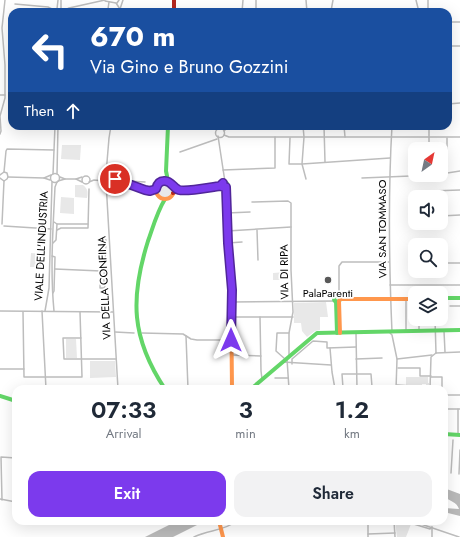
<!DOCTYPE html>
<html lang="en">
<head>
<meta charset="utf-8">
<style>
  :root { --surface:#fff; --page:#f2f2f3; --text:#1f2937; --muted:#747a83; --accent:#7c3aed }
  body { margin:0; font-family:Jost,sans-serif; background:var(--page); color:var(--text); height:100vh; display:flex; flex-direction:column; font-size:15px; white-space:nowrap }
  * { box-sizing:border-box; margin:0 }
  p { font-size:13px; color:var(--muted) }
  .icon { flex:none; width:22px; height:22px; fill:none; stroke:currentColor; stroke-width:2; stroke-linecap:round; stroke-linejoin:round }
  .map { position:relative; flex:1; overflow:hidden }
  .drawer { position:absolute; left:12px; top:385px; width:436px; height:140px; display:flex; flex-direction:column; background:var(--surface); border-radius:12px; box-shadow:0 4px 16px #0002 }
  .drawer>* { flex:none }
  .banner { position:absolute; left:8px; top:8px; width:444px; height:122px; border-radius:12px; box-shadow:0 4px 16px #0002; background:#1a4fa0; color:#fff; overflow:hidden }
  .needle { width:26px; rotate:33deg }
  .controls { position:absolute; left:408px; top:142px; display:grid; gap:8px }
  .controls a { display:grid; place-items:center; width:40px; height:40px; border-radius:8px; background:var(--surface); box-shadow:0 4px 16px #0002; font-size:20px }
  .pin { position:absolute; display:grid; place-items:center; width:34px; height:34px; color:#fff; margin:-17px; border:2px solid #fff; border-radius:50%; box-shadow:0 1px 4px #0007 }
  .me { position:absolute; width:44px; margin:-22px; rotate:0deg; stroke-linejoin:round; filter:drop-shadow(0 0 3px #0008) }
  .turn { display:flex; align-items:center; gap:14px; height:84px; padding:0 16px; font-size:18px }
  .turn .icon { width:52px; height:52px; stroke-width:2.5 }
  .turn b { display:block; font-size:28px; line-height:34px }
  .then { display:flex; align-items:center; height:38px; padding:0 16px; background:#0003; gap:8px; font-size:15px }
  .eta { display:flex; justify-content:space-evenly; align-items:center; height:68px; text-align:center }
  .eta b { font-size:24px; font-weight:600; line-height:28px }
  .cta { display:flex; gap:8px; margin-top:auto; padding:8px 16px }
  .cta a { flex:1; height:46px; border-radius:12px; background:var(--accent); color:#fff; font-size:16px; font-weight:600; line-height:46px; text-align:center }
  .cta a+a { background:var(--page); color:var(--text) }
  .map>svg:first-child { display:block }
  .green { fill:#e8e8e8 }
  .water { fill:#bababa }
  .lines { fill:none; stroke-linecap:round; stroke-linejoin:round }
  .street { stroke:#bdbdbd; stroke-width:1.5 }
  .fast { stroke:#63d668; stroke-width:4 }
  .slow { stroke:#ff974d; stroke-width:4 }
  .jam { stroke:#b3261e; stroke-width:4 }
  .slow-bridge { stroke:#ff974d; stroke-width:4 }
  .route-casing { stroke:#51269a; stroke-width:10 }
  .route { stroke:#7c3aed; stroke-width:7 }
  .poi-dot { fill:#595959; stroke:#fff; stroke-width:1.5 }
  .labels { text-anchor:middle; stroke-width:3.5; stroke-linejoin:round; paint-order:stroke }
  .street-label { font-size:11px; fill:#000; stroke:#fff }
  .poi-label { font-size:11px; fill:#000; stroke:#fff }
</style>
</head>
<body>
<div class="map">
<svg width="460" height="537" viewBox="0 0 460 537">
  <rect width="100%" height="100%" fill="#fff"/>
  <!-- green -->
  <g class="green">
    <polygon points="62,145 81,145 80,160 61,159"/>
    <circle cx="165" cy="190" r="8"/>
    <path d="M 75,185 L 83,185 C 88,189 88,192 87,198 L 75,197 Z"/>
    <polygon points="61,197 74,198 74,214 60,213"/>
    <polygon points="31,253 45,254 43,267 30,267"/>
    <polygon points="286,272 287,280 273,280 273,273"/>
    <polygon points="326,302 328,317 320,317 320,330 315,331 307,337 302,331 301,323 294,323 294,303"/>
    <polygon points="66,339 76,339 77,358 66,358"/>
    <polygon points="90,361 115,361 116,377 90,378"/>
    <polygon points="406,377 428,377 428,383 429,383 429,386 426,386 426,384 422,384 422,386 406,385"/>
    <polygon points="395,521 400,521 411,524 406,537 397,537"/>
  </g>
  <!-- water -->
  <g class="water">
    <path d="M 444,488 L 460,494 L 460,516 L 444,512 L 444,508 L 459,509 C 457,502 450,501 444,497 Z"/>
    <polygon points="177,521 205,521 173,537 145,537"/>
  </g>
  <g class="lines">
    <!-- street -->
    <g class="street">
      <polyline points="61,0 61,9"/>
      <polyline points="256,0 256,12"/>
      <polyline points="306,0 307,12"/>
      <polyline points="416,0 419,12"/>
      <polyline points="428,0 428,12"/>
      <polyline points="105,1 116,3 120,9"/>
      <polyline points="117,3 119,0"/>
      <polyline points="15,4 48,7 56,11"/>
      <polyline points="57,9 58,0"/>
      <polyline points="63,11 69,8 105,0"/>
      <polyline points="331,11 333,0"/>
      <polyline points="55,12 60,9 64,12"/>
      <polyline points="67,12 106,11 108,9 109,2"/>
      <polyline points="119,12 123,0"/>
      <polyline points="242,12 243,0"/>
      <polyline points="343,12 344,12"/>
      <polyline points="448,22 460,22"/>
      <polyline points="448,46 460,46"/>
      <polyline points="0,95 5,95"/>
      <polyline points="448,104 460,103"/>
      <polyline points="303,126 304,137 302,164 306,179"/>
      <polyline points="324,126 325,162"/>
      <polyline points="344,126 345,137"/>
      <circle cx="220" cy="133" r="4.5"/>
      <polyline points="224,131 229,126"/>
      <polyline points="0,134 1,131 0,116 5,98 5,65 2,28 5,0"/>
      <polyline points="224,135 229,137 460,137"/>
      <polyline points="218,136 225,182"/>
      <polyline points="290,138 289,164 302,164 390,158"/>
      <polyline points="429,149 429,126"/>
      <polyline points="180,152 217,139"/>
      <polyline points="447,156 447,138"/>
      <polyline points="223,170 275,168 275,137"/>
      <polyline points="4,172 6,151 7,149 54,150"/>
      <circle cx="55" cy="178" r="4.5"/>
      <circle cx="108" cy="178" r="4"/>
      <polyline points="53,174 55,126"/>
      <polyline points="57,174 58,126"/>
      <polyline points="106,174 109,138 111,126"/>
      <polyline points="441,174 460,171"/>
      <polyline points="0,175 4,172 7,173 8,177 7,179 4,181 0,178"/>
      <circle cx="86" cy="180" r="4"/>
      <polyline points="8,177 44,178"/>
      <polyline points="111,177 142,190 156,192"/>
      <polyline points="362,178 435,175"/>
      <polyline points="65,179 76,179"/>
      <polyline points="50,180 44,178 51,175"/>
      <polyline points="58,181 65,179 60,177"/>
      <polyline points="82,182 76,179 82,177"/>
      <polyline points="89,182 94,180 105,181"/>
      <polyline points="106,182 118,389"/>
      <polyline points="127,183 129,181 145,182"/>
      <polyline points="150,191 156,189"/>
      <polyline points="431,191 460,190"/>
      <polyline points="252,202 288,201 291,203 291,270 293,312 289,333 289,355"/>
      <polyline points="227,213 250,212"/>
      <polyline points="441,216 460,215"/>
      <polyline points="2,224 4,181"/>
      <polyline points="57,224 88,224"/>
      <polyline points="4,226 51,229"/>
      <polyline points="57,230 61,228 88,228 89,189"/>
      <polyline points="257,230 258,260"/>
      <polyline points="227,231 291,227"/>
      <polygon points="102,239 106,240 106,242 104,281 105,286 104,288 100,288"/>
      <polyline points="53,243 56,240 57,224 54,222"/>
      <polyline points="228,243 242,242"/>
      <polyline points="52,256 55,257 54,291 53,293"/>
      <polyline points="441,263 460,263"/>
      <polyline points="55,269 101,271"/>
      <polyline points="390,285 460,285"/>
      <polyline points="338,296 339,292 339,266 342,262 389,262"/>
      <polyline points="406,299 406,331"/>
      <polyline points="232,302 335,301"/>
      <polyline points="450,306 460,306"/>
      <polyline points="0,311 113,312"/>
      <polyline points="42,311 46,389"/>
      <polyline points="45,311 49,288 52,182"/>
      <path d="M 54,311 C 50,270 53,229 55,187 L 57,182"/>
      <polyline points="23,312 24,377 82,377 80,312"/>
      <polyline points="233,317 293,317"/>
      <polyline points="260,317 261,371 262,379"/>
      <polyline points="419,319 419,331"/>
      <polyline points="435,319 436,353"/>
      <polyline points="444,331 445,352"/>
      <polyline points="115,332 134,333"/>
      <path d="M 392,332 C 389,263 388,194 392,126"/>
      <polyline points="142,333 183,334 191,339 197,340 231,340"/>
      <polyline points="356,333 357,389"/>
      <polyline points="390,333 392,335 397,359 396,389"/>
      <polyline points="186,336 188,389"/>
      <polyline points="81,338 63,338 64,359 116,359"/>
      <polyline points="330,348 332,372 335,389"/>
      <polyline points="436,353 460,352"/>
      <polyline points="231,355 261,356"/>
      <polyline points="285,359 276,351 277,333 289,333"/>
      <polyline points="287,359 289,389"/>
      <polyline points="356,359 382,358"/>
      <polyline points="397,359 432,355"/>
      <polyline points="283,362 331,365"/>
      <polyline points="292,364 292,359 313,341 327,342 327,348 356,347"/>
      <polyline points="398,368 420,368 420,376 431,376"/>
      <polyline points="0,369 24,369"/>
      <polygon points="342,374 371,374 372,387 343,388"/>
      <polyline points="431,377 442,377 442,389"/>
      <polyline points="275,378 288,378"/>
      <polyline points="397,385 427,387 430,386"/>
      <polyline points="430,389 431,357 436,353"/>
      <polyline points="444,395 460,395"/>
      <polyline points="14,401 16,461"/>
      <polyline points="444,409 460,409"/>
      <polyline points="458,435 458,409"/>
      <polyline points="444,467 446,434"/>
      <polyline points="451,473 453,440"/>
      <polyline points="459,474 460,450"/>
      <polyline points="0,499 16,502"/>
      <polyline points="2,500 1,457 16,458"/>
      <polyline points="368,521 368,537"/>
      <polyline points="394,521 395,537"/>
      <polyline points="404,521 430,529 432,527"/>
      <polyline points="412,521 459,537"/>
      <polyline points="368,534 395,533"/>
      <path d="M 194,537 C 208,530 224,531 237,521"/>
      <polyline points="432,537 432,527"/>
    </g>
    <!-- fast -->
    <g class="fast">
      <polyline points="168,126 166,171 168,181"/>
      <circle cx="225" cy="185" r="2.5"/>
      <path d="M 165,199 C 157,212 153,227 148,241 C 130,298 131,338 165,389"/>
      <circle cx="337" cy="299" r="3"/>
      <polyline points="441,298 460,298"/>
      <polyline points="336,301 337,333"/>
      <polyline points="251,389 317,333 460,330"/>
      <polyline points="0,396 16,401"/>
      <polyline points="444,434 460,435"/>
    </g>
    <!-- slow -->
    <g class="slow">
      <circle cx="165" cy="190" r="9"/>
      <polyline points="224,188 231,290 232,389"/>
      <polyline points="340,299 415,299"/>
      <polyline points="339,301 340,333"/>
    </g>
    <!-- jam -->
    <g class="jam">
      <polyline points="174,0 174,12"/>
      <polyline points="173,193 181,190 220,186 223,187"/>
    </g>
    <!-- slow-bridge -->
    <polyline class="slow-bridge" points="219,521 223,537"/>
  </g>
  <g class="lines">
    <defs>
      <path id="route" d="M 115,179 L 145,190 L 150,191 L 156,189 C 157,185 159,181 164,181 C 171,180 173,188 179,190 C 187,192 211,187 220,186 L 223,183 L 223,187 L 226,187 L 228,243 L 232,290 L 231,340"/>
    </defs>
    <!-- route casing -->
    <use href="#route" class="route-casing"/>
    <!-- route -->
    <use href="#route" class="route"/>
  </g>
  <!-- markers -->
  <circle class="poi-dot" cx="328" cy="280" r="4"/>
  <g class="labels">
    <!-- street labels -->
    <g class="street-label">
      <text transform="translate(382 229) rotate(-90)" y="4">VIA SAN TOMMASO</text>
      <text transform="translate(41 246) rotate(-87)" y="4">VIALE DELL'INDUSTRIA</text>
      <text transform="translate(284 272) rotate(-91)" y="4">VIA DI RIPA</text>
      <text transform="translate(104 288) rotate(-93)" y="4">VIA DELLA CONFINA</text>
    </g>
    <!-- poi labels -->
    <g class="poi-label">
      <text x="328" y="297">PalaParenti</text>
    </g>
  </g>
</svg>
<div class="controls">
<a><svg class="needle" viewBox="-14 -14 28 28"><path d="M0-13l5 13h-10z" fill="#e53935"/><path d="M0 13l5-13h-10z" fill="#747a83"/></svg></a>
<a><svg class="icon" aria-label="sound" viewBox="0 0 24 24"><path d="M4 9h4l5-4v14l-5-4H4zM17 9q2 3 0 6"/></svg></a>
<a><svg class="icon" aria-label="search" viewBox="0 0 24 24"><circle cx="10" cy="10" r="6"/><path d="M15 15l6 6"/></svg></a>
<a><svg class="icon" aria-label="layers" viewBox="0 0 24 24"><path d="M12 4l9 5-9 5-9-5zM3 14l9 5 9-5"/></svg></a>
</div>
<div class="pin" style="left:115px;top:179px;background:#d93025"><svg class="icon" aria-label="arrive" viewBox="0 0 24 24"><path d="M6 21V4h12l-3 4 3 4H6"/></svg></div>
<svg class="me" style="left:231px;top:340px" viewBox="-20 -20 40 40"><path d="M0-17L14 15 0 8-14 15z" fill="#7c3aed" stroke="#fff" stroke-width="4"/></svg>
<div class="banner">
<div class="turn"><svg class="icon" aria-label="left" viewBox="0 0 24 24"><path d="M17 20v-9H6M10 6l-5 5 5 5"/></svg><div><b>670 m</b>Via Gino e Bruno Gozzini</div></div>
<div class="then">Then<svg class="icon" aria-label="ahead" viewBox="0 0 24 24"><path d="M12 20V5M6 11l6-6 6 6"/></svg></div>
</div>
<section class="drawer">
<div class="eta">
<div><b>07:33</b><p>Arrival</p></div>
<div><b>3</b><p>min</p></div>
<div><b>1.2</b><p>km</p></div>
</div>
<div class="cta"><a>Exit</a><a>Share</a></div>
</section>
</div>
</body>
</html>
